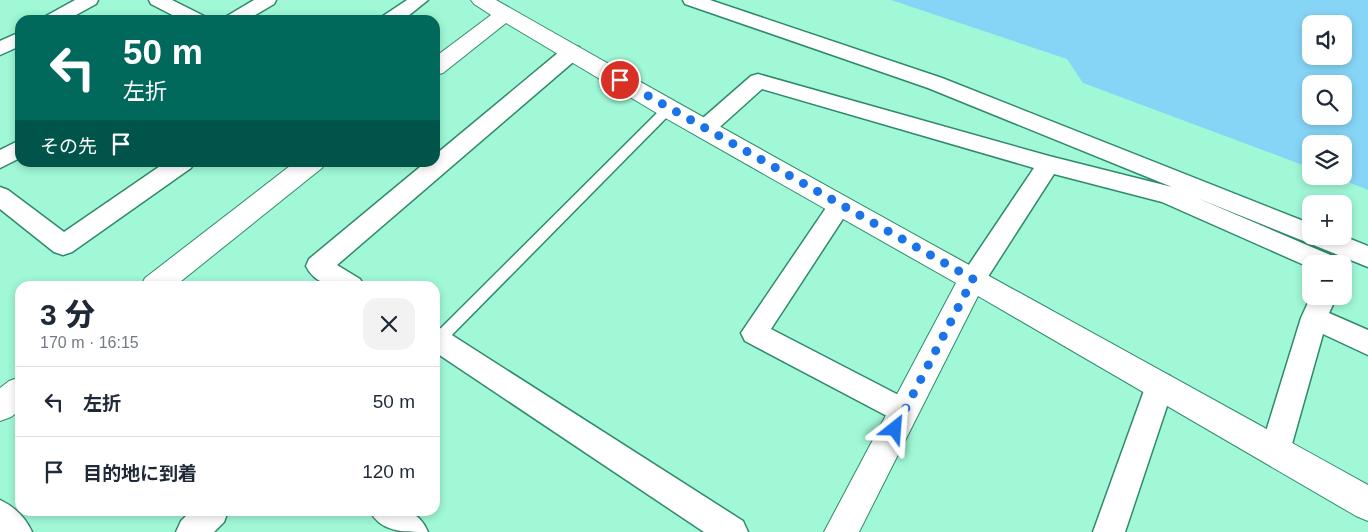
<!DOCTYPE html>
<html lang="ja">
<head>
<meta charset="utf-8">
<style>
  :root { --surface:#fff; --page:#f2f2f3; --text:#1f2937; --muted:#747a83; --line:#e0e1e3 }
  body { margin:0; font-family:Arial,"Noto Sans JP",sans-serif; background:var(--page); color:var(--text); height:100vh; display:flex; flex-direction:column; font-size:19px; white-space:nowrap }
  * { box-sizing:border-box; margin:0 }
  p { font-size:16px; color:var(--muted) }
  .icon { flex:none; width:28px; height:28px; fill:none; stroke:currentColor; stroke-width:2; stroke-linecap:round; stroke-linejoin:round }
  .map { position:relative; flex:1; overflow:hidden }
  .sheet { position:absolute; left:15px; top:281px; width:425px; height:235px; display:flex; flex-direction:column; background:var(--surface); border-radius:15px; box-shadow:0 2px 8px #0003 }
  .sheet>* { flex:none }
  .hud { position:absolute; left:15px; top:15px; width:425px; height:152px; border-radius:15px; box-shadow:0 2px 8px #0003; background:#00695c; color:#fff; overflow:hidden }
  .buttons { position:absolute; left:1302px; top:15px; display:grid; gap:10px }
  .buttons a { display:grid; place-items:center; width:50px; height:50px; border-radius:10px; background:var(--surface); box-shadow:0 2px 8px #0003; font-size:25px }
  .pin { position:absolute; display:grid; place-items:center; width:42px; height:42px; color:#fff; margin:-21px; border:2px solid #fff; border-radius:50%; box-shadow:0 1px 5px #0007 }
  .me { position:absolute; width:55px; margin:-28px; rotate:28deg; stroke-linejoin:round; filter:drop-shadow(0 0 4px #0008) }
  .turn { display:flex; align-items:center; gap:18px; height:105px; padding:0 25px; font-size:22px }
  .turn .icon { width:65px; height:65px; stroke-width:2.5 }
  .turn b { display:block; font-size:35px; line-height:42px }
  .then { display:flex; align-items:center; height:48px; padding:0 25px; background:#0003; gap:10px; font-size:19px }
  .round { display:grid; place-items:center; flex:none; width:52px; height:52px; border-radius:15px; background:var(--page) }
  .summary { display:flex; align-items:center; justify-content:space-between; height:85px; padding:0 25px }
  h1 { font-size:30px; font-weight:800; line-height:38px }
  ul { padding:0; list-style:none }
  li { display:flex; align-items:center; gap:15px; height:70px; padding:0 25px; border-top:1px solid var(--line) }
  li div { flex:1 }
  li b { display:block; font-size:19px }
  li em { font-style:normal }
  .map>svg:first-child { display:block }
  .water { fill:#86d5f7; fill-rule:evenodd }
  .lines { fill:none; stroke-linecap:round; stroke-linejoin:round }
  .service-casing { stroke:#2f8a6c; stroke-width:3 }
  .minor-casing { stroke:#2f8a6c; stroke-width:3 }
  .tertiary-casing { stroke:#2f8a6c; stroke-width:2 }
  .service { fill:#fff; fill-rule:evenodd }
  .minor { fill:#fff; fill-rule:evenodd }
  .tertiary { fill:#fff; fill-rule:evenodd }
  .route { stroke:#1a73e8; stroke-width:9; stroke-dasharray:0 16.2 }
</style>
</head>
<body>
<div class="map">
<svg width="1368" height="532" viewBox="0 0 1368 532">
  <rect width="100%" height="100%" fill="#a0f8d6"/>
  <!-- water -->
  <path class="water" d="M 891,0 L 1368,0 L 1368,190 L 1333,176 L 1344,176 L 1344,144 L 1311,144 L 1311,168 L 1083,83 L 1067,59 ZM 1311,24 L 1344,24 L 1344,56 L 1311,56 ZM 1311,84 L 1344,84 L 1344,116 L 1311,116 Z"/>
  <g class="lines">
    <defs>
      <polygon id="service" points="668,105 673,109 672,112 443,344 435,345 435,334 664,106"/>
      <g id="minor">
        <polygon points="75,0 98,0 96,4 67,20 43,20 46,16"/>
        <polygon points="149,0 172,0 204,16 207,20 182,20 151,4"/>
        <polygon points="254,0 276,0 274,4 247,20 224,20 227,16"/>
        <polygon points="407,0 428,0 403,20 380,20 383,16"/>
        <polygon points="683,0 710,0 942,78 1311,224 1311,236 1343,236 1368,246 1368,267 1197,198 1335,257 1338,264 1311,264 1311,268 1162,202 1054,174 982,286 973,289 964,286 960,279 964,272 1034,168 762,89 712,134 704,137 696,134 693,129 696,124 751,76 758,74 1049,156 1172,187 928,88 685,4"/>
        <polygon points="20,32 20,46 0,55 0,41"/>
        <path d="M 572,46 L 579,47 L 582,52 L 579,57 L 337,265 L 360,279 L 364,286 C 342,286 317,289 306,266 L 309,259 L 426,162 L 435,162 L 435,155 L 565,47 Z"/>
        <polygon points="20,140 20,158 0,168 0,150"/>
        <polygon points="166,162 194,162 191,168 72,252 63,255 54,252 0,209 0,187 8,190 64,232"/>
        <polygon points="840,196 848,199 852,205 771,329 914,403 918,412 914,421 904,425 745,341 741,333 832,199"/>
        <polygon points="1311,296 1337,296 1329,313 1368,330 1368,355 1323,334 1290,451 1285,461 1275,465 1265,461 1260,451 1301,318"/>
        <polygon points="435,326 444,330 743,521 748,532 704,532 435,352"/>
        <polygon points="1160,372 1170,376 1174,385 1125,532 1093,532 1146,385 1150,376"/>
        <path d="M 0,500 C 15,507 25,517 32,532 L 0,532 Z"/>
        <polygon points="191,511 228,511 224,522 214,532 176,532 181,521"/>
        <path d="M 370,511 C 396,511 416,504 428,532 C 402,532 381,532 370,511 Z"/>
      </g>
      <g id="tertiary">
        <path d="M 471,0 L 496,0 C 785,165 1077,324 1368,485 L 1368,521 L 1356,516 L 978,296 L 859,532 L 824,532 L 956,283 L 660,115 L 506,23 L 443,73 L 435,75 L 435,57 L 491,15 L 474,4 Z"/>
        <polygon points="295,162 325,162 322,168 175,286 141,286 145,278"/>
        <polygon points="20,377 20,410 11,417 0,421 0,388 9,381"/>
      </g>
    </defs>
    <!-- service casing -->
    <use href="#service" class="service-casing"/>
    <!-- minor casing -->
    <use href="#minor" class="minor-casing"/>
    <!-- tertiary casing -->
    <use href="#tertiary" class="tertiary-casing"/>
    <!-- service -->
    <use href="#service" class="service"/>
    <!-- minor -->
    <use href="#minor" class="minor"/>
    <!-- tertiary -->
    <use href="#tertiary" class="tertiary"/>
  </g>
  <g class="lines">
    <!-- route -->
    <polyline class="route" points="620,80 973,279 895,429"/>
  </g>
</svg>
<div class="buttons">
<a><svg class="icon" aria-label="sound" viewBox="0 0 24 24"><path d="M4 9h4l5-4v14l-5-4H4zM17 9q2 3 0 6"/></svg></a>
<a><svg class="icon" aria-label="search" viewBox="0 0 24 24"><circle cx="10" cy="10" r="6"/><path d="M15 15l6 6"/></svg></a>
<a><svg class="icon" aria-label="layers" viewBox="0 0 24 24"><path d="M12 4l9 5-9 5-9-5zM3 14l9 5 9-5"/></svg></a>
<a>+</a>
<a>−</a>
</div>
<div class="pin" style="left:620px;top:80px;background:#d93025"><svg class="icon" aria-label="arrive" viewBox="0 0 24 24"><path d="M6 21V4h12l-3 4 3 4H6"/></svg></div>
<svg class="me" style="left:895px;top:429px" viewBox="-20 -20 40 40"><path d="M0-17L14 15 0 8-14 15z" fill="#1a73e8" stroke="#fff" stroke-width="4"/></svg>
<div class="hud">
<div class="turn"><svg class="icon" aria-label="left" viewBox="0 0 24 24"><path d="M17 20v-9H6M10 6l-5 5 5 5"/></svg><div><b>50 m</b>左折</div></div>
<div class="then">その先<svg class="icon" aria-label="arrive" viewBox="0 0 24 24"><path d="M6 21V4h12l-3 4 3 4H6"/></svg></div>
</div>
<section class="sheet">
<div class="summary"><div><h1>3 分</h1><p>170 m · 16:15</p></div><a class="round"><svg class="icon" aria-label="close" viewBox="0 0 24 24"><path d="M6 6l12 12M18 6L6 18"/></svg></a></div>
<ul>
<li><svg class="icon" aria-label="left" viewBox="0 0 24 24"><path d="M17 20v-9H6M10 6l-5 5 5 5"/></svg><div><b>左折</b></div><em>50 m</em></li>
<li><svg class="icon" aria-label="arrive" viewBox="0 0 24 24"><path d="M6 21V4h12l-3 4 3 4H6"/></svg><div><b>目的地に到着</b></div><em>120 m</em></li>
</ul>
</section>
</div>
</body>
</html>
